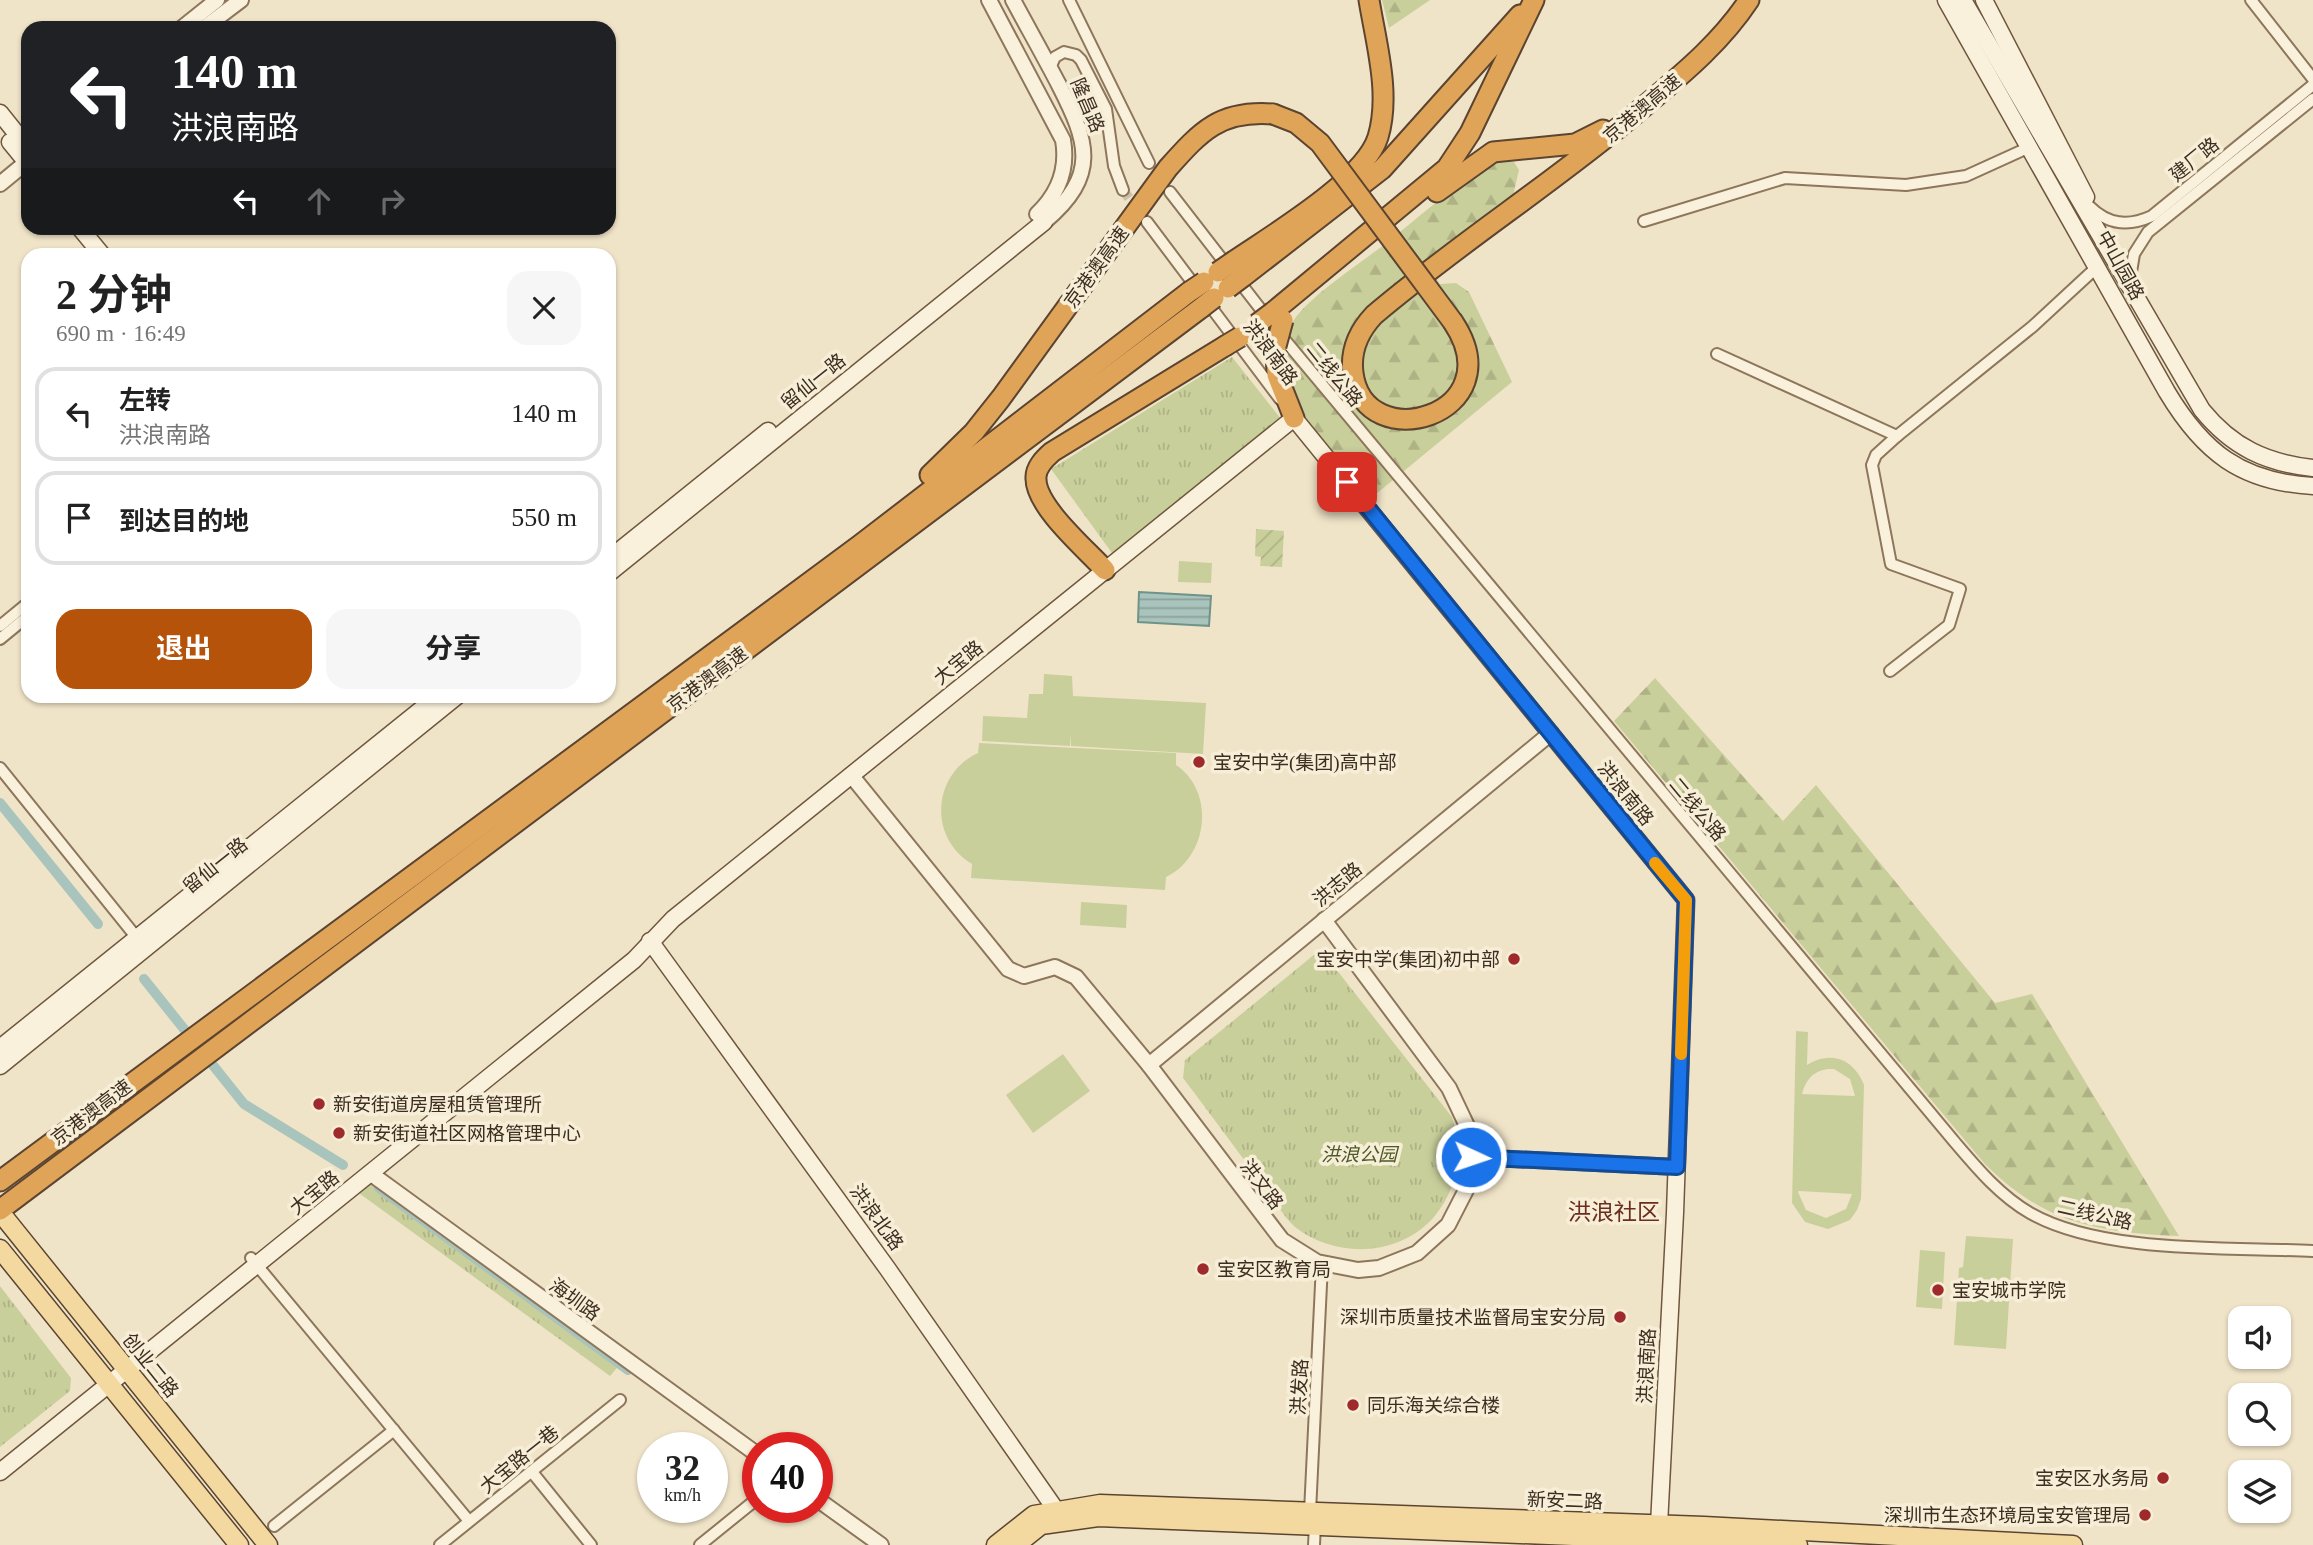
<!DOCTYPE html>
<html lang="zh">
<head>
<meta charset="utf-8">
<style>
  :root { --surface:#fff; --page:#f6f6f6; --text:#222; --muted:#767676; --line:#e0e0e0; --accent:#b45309 }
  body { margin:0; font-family:"Times New Roman","Noto Sans SC",serif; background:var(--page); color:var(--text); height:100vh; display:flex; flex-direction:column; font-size:26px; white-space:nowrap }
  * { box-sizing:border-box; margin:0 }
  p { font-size:23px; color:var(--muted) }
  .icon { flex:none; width:38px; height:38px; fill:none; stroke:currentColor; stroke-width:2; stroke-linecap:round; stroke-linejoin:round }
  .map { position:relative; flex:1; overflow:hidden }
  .drawer { position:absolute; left:21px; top:248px; width:595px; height:455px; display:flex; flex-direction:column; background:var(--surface); border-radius:21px; box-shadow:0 2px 5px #0004 }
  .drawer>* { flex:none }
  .guide { position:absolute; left:21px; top:21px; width:595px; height:214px; border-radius:21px; box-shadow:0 2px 5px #0004; background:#202124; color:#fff; overflow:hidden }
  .tools { position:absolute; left:2228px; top:1306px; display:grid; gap:14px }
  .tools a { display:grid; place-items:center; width:63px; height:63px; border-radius:14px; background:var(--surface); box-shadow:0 2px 5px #0004; font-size:35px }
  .speed { position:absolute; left:637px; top:1432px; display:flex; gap:14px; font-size:35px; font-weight:700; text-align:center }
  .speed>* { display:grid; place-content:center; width:91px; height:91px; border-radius:50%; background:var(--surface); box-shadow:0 2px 5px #0004; line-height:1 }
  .speed small { font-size:18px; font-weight:400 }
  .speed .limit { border:10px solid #d22; background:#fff; color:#111 }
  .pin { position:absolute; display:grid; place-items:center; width:60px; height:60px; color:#fff; margin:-30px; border-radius:14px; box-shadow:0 4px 10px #0006 }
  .me { position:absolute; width:77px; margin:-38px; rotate:93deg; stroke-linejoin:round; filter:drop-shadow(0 0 5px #0008) }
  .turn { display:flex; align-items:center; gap:24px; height:147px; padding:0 35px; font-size:32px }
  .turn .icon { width:91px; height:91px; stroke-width:2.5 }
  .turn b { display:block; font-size:49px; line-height:60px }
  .lanes { display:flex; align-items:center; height:66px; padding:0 35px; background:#0003; justify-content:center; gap:35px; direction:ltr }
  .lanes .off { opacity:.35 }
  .round { display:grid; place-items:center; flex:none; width:74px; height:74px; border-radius:21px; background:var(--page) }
  .summary { display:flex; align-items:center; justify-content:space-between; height:119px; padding:0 35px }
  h1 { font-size:42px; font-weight:700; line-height:52px }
  .primary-button { display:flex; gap:14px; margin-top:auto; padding:14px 35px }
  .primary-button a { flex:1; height:80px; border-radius:21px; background:var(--accent); color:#fff; font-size:28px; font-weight:700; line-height:80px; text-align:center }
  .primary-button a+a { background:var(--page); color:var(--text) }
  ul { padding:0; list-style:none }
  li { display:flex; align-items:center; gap:21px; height:94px; margin:0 14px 10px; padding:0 21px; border:4px solid var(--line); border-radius:21px }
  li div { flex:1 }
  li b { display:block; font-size:26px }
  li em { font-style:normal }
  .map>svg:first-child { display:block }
  .grass { fill:#c9cf9b; fill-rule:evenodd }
  .forest { fill:url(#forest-firs) }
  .park { fill:url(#park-tufts) }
  .garden { fill:url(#garden-furrows) }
  .water { fill:url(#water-rules); stroke:#6f938a; stroke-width:2 }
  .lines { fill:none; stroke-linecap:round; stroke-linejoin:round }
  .canal { stroke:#a9c4bc; stroke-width:10 }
  .minor-tunnel { stroke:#ccc0a6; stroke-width:10; stroke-dasharray:10 5; stroke-linecap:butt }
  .minor-casing { stroke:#8d765c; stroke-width:14 }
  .tertiary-casing { stroke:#8d765c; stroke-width:18 }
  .secondary-casing { stroke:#6f573f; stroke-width:19 }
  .primary-casing { stroke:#5b4430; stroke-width:21 }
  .motorway-casing { stroke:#5b4430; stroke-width:23 }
  .minor { stroke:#faf1dc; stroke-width:10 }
  .tertiary { stroke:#faf1dc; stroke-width:14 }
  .secondary { stroke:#faf1dc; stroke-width:16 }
  .primary { stroke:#f3d9a0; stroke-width:18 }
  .motorway { stroke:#e0a458; stroke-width:19 }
  .motorway-bridge-casing { stroke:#5b4430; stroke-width:23; stroke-linecap:butt }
  .motorway-bridge { stroke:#e0a458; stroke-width:19 }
  .route-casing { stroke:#114b97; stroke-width:18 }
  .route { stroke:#1a73e8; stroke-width:12 }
  .slow { stroke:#f59e0b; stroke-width:12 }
  .poi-dot { fill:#9e2a2b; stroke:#f7eed8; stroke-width:2.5 }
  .labels { text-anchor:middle; stroke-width:7; stroke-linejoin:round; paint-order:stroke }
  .street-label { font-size:19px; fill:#3d2e20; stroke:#f7eed8 }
  .poi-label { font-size:19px; fill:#3d2e20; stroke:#f7eed8; text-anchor:start }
  .park-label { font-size:19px; font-style:italic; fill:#4d5a26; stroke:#f7eed8 }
  .quarter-label { font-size:23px; fill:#6b2e1e; stroke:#f7eed8 }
</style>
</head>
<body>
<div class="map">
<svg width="2313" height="1545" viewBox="0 0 2313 1545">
  <defs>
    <pattern id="forest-firs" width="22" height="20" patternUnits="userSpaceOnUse" patternTransform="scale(1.75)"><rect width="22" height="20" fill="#c9cf9b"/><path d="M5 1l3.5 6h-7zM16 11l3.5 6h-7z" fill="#aeb285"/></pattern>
    <pattern id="park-tufts" width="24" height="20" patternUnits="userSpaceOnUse" patternTransform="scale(1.75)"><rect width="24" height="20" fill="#c9cf9b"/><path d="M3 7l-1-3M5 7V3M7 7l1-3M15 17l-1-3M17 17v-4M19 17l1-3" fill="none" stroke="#aeb285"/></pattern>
    <pattern id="garden-furrows" width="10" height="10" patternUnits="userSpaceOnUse" patternTransform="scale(1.75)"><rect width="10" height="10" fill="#c9cf9b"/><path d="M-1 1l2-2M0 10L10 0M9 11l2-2" fill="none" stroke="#aeb285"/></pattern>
    <pattern id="water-rules" width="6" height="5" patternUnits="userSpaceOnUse" patternTransform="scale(1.75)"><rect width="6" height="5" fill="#a9c4bc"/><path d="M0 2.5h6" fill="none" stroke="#8ba098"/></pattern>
  </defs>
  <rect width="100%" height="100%" fill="#f0e4c8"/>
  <!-- grass -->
  <g class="grass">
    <polygon points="1179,561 1212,563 1211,583 1178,582"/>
    <polygon points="1044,674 1072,676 1073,696 1206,703 1203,754 1071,746 1071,734 1070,746 982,741 983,716 1027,718 1029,694 1043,694"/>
    <path d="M 979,743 L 1176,753 L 1176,765 C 1216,792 1208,857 1166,877 L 1165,890 L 971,878 L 972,864 C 928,838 932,774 978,753 Z"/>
    <polygon points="1081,902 1127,905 1126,928 1080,925"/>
    <path d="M 1796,1031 L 1808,1032 L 1807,1065 C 1831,1050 1854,1059 1864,1085 L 1861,1199 L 1857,1210 L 1850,1220 L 1828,1229 L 1805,1222 L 1792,1203 ZM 1834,1069 L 1850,1079 L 1855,1096 L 1802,1094 C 1806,1078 1816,1068 1834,1069 ZM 1798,1192 L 1799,1191 L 1852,1194 L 1846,1209 L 1826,1218 L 1806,1210 Z"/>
    <polygon points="1063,1054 1090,1091 1033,1133 1006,1095"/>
    <polygon points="1966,1236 2013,1239 2006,1349 1954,1345 1959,1268 1963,1267"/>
    <polygon points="1920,1250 1945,1252 1942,1309 1916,1307"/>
  </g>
  <!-- forest -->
  <g class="forest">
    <polygon points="1382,0 1430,0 1389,28"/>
    <path d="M 1502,161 L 1514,162 L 1519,170 L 1513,196 L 1430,269 L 1440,284 L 1456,283 L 1469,292 L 1512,382 L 1370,499 C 1330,452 1256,392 1292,323 C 1306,298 1365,260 1389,241 C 1417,219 1470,170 1502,161 Z"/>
    <path d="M 1655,678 L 1783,821 L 1816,785 L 1995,1003 L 2032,994 L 2179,1236 C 2098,1233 2043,1223 1984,1163 L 1614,721 Z"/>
  </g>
  <!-- park -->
  <g class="park">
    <polygon points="1232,357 1281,419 1112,553 1051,469"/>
    <path d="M 1315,954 L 1325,955 L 1452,1117 C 1464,1152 1458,1188 1434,1217 C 1399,1257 1336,1259 1295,1227 C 1283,1216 1273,1198 1263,1185 C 1236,1149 1210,1114 1183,1078 L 1185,1060 Z"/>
    <polygon points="370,1173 627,1356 610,1376 352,1188"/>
    <polygon points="0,1286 71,1378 70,1391 0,1447"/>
  </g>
  <!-- garden -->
  <polygon class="garden" points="1256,529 1284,531 1282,567 1260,566 1261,557 1255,556"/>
  <!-- water -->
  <polygon class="water" points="1139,592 1211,596 1209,626 1138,622"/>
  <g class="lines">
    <!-- canal -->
    <g class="canal">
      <polyline points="0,803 98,924"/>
      <polyline points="144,979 244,1104 343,1165"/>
      <polyline points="379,1188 628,1370"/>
    </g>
    <!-- minor-tunnel -->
    <polyline class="minor-tunnel" points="1123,190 1140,213"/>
    <defs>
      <g id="minor">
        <polyline points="1069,0 1149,163"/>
        <polyline points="2251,0 2313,79"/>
        <polyline points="1050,68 1055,57 1064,52 1076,55 1081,60 1106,109 1114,166 1123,190"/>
        <polyline points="1170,192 1269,320"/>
        <path d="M 2089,206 C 2108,225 2128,227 2152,216 L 2313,85"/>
        <polyline points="1644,221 1785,178 1906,185 1966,176 2021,151"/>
        <polyline points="1147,222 1280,399"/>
        <polyline points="2129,284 2134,254 2148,232 2313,99"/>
        <path d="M 1279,333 L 1953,1140 C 1976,1167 1999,1195 2030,1213 C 2102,1254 2230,1247 2313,1251"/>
        <polyline points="1717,354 1897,436 2032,327 2097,267"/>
        <polyline points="0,626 28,603"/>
        <polyline points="0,639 28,616"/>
        <polyline points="1890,671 1949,625 1960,589 1891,564 1872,465 1876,455 1897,436"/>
        <polyline points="0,768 137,938"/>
        <polyline points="251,1258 469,1521"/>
        <polyline points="532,1472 591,1545"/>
        <polyline points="1310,1512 1322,1264"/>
        <polyline points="274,1526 394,1430"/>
        <polyline points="440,1545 620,1400"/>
        <polyline points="700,1545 758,1498"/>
        <polyline points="1314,1545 1315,1525"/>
      </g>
      <g id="tertiary">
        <path d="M 989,0 L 1063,140 C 1068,169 1058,194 1037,214"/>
        <path d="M 1013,0 C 1028,28 1044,56 1059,85 C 1088,142 1100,175 1044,222"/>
        <polyline points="182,28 217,0"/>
        <polyline points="204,28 241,0"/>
        <polyline points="0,184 28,161"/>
        <polyline points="851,775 1008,969 1024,976 1055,967 1076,977 1149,1065 1282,1240 1317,1262 1358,1270 1379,1268 1417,1253 1448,1225 1467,1188 1471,1146 1467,1126 1449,1088 1324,920"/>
        <polyline points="1149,1065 1551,733"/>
        <polyline points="1471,1157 1677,1167"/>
        <polyline points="370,1173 758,1455"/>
        <polyline points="817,1499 881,1545"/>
      </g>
      <g id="secondary">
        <path d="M 1946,0 L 2167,392 C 2203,452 2241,482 2313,486"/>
        <path d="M 1963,0 L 2202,410 C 2232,447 2266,463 2313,468"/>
        <polyline points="1984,0 2086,197"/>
        <polyline points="0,113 28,148"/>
        <polyline points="10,142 28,164"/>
        <polyline points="80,228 103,256"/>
        <polyline points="609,559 768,431"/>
        <polyline points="609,573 1044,222"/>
        <polyline points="650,941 887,1268 1063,1520"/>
        <polyline points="0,1048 438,696"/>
        <polyline points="0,1066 457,696"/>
        <polyline points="0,1472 634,960 673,919 1294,418 1686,900 1675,1213 1659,1525 1655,1536"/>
      </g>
      <g id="primary">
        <polyline points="0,1212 268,1545"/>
        <polyline points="0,1249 239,1545"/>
        <polyline points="996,1545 1034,1515 1100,1504 1704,1526 2073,1545"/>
        <polyline points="1016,1545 1041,1525 1098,1517 1798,1545"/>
      </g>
      <g id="motorway">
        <polyline points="1437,192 1493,152 1575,144 1603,130"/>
        <path d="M 1234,261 C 1272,235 1365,180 1378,137 C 1391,94 1376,43 1369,0"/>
        <polyline points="1244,276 1382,169 1520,15"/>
        <polyline points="1273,312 1447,168 1470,133 1534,0"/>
        <path d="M 1453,322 C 1515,415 1364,459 1353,373 C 1350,350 1359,331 1374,315 C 1460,242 1555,182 1640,110 C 1680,76 1720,44 1749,0"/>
        <polyline points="1276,346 1277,375 1294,418"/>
        <path d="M 930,475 L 974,432 L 1001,398 L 1168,168 C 1201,131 1220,110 1273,114"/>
        <path d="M 1105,570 C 1087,550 1036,507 1036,479 C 1035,468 1044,459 1052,452 L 1225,346"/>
        <polyline points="0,1181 860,545 1189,292"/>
        <polyline points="0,1210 1201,308"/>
      </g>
    </defs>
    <!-- minor casing -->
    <use href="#minor" class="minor-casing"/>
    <!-- tertiary casing -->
    <use href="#tertiary" class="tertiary-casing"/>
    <!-- secondary casing -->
    <use href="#secondary" class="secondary-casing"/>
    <!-- primary casing -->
    <use href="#primary" class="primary-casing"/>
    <!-- motorway casing -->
    <use href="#motorway" class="motorway-casing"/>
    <!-- minor -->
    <use href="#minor" class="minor"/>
    <!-- tertiary -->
    <use href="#tertiary" class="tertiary"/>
    <!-- secondary -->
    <use href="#secondary" class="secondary"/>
    <!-- primary -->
    <use href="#primary" class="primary"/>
    <!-- motorway -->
    <use href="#motorway" class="motorway"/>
    <defs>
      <g id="motorway-bridge">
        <polyline points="1273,114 1296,123 1320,143 1453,322"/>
        <polyline points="1218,272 1234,261"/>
        <polyline points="1228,288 1244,276"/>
        <polyline points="1189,292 1204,282"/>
        <polyline points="1201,308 1214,298"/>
        <polyline points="1257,324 1273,312"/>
        <polyline points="1225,346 1240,337"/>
        <polyline points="1276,346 1283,320"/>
      </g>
    </defs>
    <!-- motorway-bridge casing -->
    <use href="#motorway-bridge" class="motorway-bridge-casing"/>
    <!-- motorway-bridge -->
    <use href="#motorway-bridge" class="motorway-bridge"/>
  </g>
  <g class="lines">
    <defs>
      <polyline id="route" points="1347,482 1686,900 1677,1167 1471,1157"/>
    </defs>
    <!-- route casing -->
    <use href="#route" class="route-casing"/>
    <!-- route -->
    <use href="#route" class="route"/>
    <!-- slow -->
    <polyline class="slow" points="1655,863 1686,900 1681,1054"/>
  </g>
  <!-- markers -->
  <g class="poi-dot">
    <circle cx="1199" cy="762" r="7"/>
    <circle cx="1514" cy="959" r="7"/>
    <circle cx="319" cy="1104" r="7"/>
    <circle cx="339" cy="1133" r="7"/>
    <circle cx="1203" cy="1269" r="7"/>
    <circle cx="1938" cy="1290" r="7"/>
    <circle cx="1620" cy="1317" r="7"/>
    <circle cx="1353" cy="1405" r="7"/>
    <circle cx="2163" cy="1478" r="7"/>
    <circle cx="2145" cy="1515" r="7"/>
  </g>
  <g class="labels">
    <!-- street labels -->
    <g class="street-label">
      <text transform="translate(1088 105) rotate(67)" y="7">隆昌路</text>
      <text transform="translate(1642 108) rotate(-40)" y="7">京港澳高速</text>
      <text transform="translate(2194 159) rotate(-39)" y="7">建厂路</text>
      <text transform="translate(2121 265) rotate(61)" y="7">中山园路</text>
      <text transform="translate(1096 267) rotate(-54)" y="7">京港澳高速</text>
      <text transform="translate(1271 352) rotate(53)" y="7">洪浪南路</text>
      <text transform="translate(1335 374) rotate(51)" y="7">二线公路</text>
      <text transform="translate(813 381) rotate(-39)" y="7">留仙一路</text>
      <text transform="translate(958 662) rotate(-39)" y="7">大宝路</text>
      <text transform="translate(707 679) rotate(-37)" y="7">京港澳高速</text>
      <text transform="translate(1626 793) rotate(51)" y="7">洪浪南路</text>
      <text transform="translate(1698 809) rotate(50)" y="7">二线公路</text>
      <text transform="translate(215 865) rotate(-39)" y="7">留仙一路</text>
      <text transform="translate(1337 884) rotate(-40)" y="7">洪志路</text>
      <text transform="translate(91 1112) rotate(-37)" y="7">京港澳高速</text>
      <text transform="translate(1262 1184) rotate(53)" y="7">洪文路</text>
      <text transform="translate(314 1192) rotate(-39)" y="7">大宝路</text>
      <text transform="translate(2095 1214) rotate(13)" y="7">二线公路</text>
      <text transform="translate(877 1217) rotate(54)" y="7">洪浪北路</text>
      <text transform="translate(575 1299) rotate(36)" y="7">海圳路</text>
      <text transform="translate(151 1365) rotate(51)" y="7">创业二路</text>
      <text transform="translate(1646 1366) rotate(-87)" y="7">洪浪南路</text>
      <text transform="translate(1299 1387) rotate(-87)" y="7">洪发路</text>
      <text transform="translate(519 1459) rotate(-39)" y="7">大宝路一巷</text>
      <text transform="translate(1565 1500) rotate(2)" y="7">新安二路</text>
    </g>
    <!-- poi labels -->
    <g class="poi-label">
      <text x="1213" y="769">宝安中学(集团)高中部</text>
      <text x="1500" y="966" text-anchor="end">宝安中学(集团)初中部</text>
      <text x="333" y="1111">新安街道房屋租赁管理所</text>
      <text x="353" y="1140">新安街道社区网格管理中心</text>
      <text x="1217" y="1276">宝安区教育局</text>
      <text x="1952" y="1297">宝安城市学院</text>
      <text x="1606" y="1324" text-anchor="end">深圳市质量技术监督局宝安分局</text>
      <text x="1367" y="1412">同乐海关综合楼</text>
      <text x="2149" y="1485" text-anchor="end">宝安区水务局</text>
      <text x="2131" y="1522" text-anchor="end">深圳市生态环境局宝安管理局</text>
    </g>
    <!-- park labels -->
    <g class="park-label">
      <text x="1359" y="1161">洪浪公园</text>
    </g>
    <!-- quarter labels -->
    <g class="quarter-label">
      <text x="1614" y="1220">洪浪社区</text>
    </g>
  </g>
</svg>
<div class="tools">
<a><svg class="icon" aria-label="sound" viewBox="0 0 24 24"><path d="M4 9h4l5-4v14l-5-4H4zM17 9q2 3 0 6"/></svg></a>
<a><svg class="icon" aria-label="search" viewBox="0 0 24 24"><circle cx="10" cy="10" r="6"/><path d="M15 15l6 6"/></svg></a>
<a><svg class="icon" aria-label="layers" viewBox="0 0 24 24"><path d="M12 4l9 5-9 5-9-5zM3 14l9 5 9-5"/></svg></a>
</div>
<div class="speed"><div>32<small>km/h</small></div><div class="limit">40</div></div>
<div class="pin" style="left:1347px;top:482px;background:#d93025"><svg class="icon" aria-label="arrive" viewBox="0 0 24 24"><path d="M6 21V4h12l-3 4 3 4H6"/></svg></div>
<svg class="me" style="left:1471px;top:1157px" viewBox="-20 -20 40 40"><circle r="17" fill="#1a73e8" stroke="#fff" stroke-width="3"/><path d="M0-11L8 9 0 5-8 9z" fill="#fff"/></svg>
<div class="guide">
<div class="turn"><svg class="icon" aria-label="left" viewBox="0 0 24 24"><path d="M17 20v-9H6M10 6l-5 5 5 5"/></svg><div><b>140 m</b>洪浪南路</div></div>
<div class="lanes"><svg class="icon" aria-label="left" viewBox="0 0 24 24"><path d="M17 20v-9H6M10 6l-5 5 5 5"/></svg><svg class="icon off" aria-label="ahead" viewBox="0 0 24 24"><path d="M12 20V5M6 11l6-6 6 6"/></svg><svg class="icon off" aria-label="right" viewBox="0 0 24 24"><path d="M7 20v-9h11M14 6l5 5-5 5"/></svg></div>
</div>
<section class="drawer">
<div class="summary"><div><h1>2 分钟</h1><p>690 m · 16:49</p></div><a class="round"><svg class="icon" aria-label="close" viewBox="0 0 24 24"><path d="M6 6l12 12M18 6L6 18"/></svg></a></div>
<ul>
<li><svg class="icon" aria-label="left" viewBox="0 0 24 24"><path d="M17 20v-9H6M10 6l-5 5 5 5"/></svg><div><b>左转</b><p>洪浪南路</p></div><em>140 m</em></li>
<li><svg class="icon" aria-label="arrive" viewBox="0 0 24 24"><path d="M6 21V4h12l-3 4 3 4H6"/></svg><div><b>到达目的地</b></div><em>550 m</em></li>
</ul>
<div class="primary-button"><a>退出</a><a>分享</a></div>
</section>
</div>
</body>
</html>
